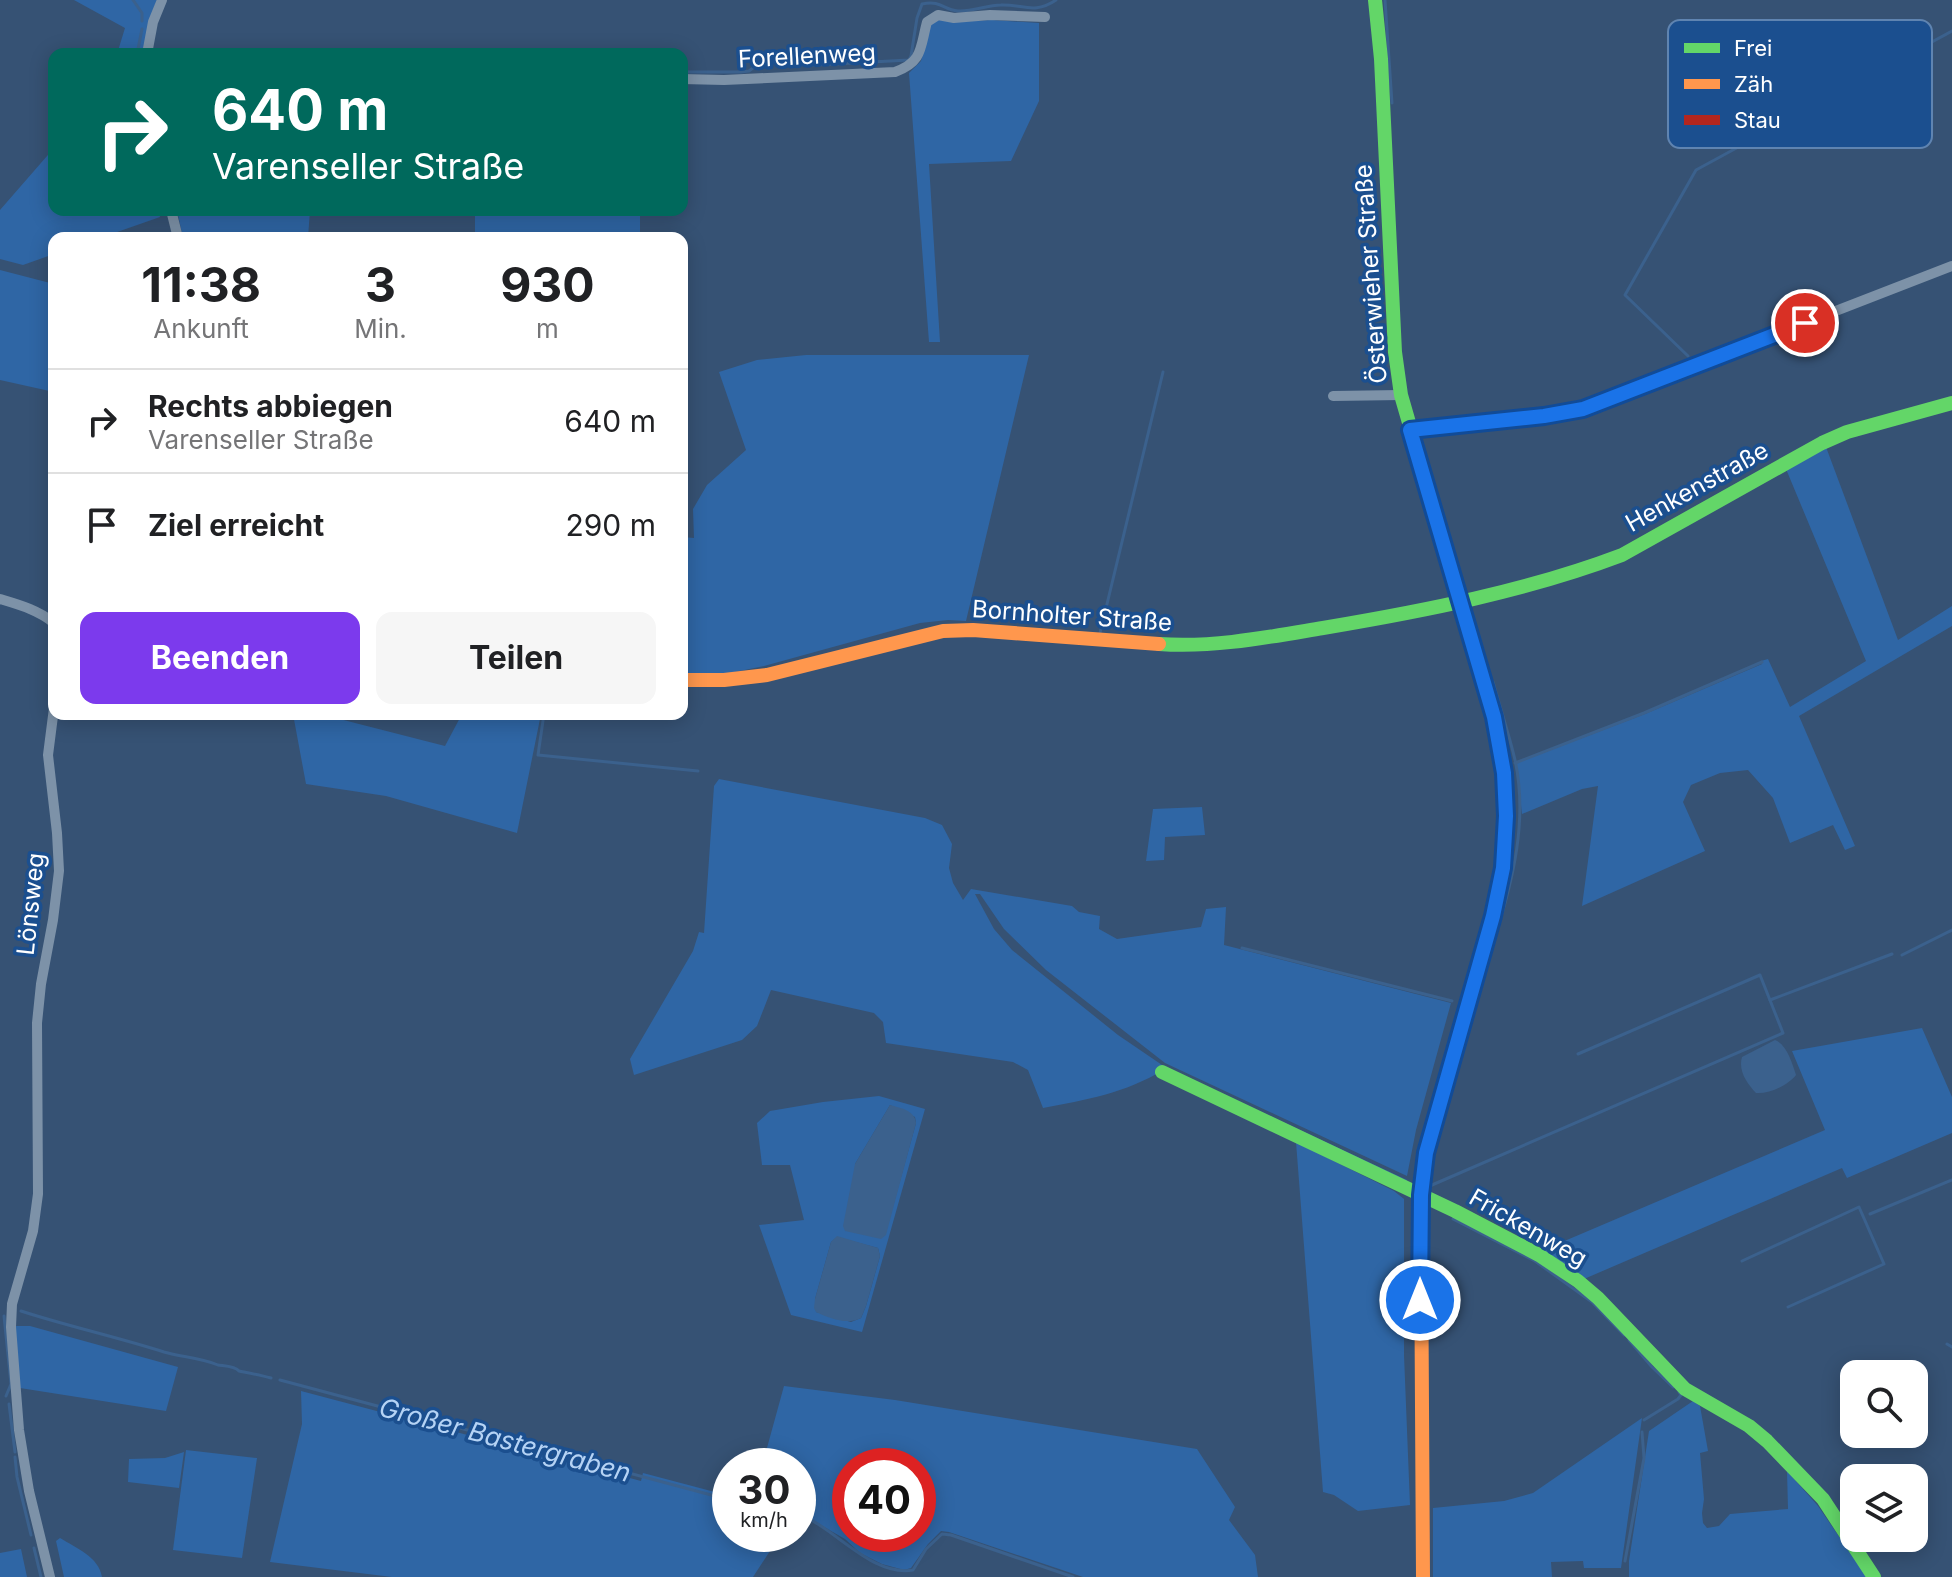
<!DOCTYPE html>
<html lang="de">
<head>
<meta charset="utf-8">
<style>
  :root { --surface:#fff; --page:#f6f6f6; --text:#202124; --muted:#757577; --line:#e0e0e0; --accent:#7c3aed }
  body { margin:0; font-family:Inter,sans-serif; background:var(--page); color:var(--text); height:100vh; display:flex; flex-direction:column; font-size:30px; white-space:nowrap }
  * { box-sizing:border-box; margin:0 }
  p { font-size:26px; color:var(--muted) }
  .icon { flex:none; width:44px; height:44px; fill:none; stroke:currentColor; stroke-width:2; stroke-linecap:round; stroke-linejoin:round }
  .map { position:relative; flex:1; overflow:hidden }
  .sheet { position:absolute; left:48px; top:232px; width:640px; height:488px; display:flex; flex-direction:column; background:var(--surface); border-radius:16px; box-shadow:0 4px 20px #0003 }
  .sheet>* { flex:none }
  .guide { position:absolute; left:48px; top:48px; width:640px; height:168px; border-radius:16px; box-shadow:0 4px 20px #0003; background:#00695c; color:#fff; overflow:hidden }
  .buttons { position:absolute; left:1840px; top:1360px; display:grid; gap:16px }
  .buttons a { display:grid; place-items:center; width:88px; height:88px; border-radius:16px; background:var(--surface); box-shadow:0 4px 20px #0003; font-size:40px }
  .speed { position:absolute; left:712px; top:1448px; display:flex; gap:16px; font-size:40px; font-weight:700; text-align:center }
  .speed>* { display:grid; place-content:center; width:104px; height:104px; border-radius:50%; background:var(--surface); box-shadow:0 4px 20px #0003; line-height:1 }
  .speed small { font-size:20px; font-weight:400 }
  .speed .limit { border:12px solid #d22; background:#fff; color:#111 }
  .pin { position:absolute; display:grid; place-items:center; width:68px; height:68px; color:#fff; margin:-34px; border:4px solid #fff; border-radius:50%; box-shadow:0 2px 8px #0007 }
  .me { position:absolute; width:88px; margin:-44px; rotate:0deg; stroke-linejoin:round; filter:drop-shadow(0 0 6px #0008) }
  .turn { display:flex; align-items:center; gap:28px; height:168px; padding:0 32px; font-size:36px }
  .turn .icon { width:104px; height:104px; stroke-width:2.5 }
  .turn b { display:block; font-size:56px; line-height:68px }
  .eta { display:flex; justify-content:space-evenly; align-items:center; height:136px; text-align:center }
  .eta b { font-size:48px; font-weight:700; line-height:56px }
  .primary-button { display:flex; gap:16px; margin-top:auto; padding:16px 32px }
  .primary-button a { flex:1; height:92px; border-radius:16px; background:var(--accent); color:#fff; font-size:32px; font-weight:700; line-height:92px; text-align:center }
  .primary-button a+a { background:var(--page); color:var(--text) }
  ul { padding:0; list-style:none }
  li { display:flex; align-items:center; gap:24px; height:104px; padding:0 32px; border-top:2px solid var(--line) }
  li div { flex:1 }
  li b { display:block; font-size:30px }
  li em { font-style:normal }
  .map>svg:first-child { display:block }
  .green { fill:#2f66a5; fill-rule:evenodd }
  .water { fill:#3b618d }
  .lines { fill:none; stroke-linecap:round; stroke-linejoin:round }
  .stream { stroke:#3b618d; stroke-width:3 }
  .street { stroke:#7d92a8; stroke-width:10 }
  .fast { stroke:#63d668; stroke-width:14 }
  .slow { stroke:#ff974d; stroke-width:14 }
  .jam { stroke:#b3261e; stroke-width:14 }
  .route-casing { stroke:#114b97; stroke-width:20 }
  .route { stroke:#1a73e8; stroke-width:14 }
  .labels { text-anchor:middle; stroke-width:7; stroke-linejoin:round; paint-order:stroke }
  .street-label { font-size:24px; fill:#fff; stroke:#1b4f8f }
  .water-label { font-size:26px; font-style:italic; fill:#b5d3f5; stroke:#1b4f8f }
  .key { fill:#1b4f8f; stroke:#5f84b1; stroke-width:2 }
  .key-label { font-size:22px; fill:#fff }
</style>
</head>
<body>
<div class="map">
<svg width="1952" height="1577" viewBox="0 0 1952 1577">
  <rect width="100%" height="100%" fill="#365274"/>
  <!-- green -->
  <g class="green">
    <polygon points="74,0 157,0 150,18 144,54 117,54 125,28"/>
    <polygon points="938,19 953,22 992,20 1039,23 1039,101 1011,161 929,164 940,342 929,342 909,73 921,61 931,24"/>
    <polygon points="54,148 54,210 158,210 160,217 100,238 54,238 54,254 23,265 0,259 0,210"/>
    <polygon points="177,210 310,210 308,238 183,238"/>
    <rect x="475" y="210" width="165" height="28"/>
    <polygon points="0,270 54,284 54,392 0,380"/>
    <polygon points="806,355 1029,355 966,621 948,620 920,623 764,666 725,674 682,675 682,537 694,538 693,509 707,485 746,450 719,372 757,360"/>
    <polygon points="1826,447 1898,640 1952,606 1952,626 1799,716 1855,846 1845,850 1833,825 1790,843 1773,798 1748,770 1720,773 1691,785 1683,802 1705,851 1582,906 1598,786 1582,789 1522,814 1516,763 1645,714 1762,664 1761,661 1768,659 1790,707 1866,661 1786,469"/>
    <polygon points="293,714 320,714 445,746 462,714 541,714 517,833 386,796 306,784"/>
    <path d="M 719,779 L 925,818 L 942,825 L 952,844 L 949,868 L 953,883 L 963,900 L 971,889 L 1072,906 L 1079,912 L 1100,916 L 1099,929 L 1117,939 L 1201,927 L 1206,909 L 1226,907 L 1224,945 L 1451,1003 L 1416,1130 L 1407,1176 L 1165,1063 L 1046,970 L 1004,929 L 980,894 L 975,894 L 994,929 L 1012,950 L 1118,1035 L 1165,1067 L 1407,1180 L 1407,1185 L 1163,1070 C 1126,1093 1085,1100 1043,1108 L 1028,1070 L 1013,1062 L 886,1043 L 883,1022 L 874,1013 L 771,990 L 757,1026 L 742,1040 L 634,1075 L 630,1059 L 693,951 L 699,932 L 704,933 L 714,786 Z"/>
    <polygon points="1202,807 1205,835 1165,837 1164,860 1146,861 1153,809"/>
    <polygon points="1922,1028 1952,1097 1952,1133 1847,1178 1842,1168 1584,1279 1541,1251 1825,1130 1792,1051"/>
    <path d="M 879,1096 L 925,1109 L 862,1332 L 791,1315 L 759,1225 L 804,1220 L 790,1165 L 762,1165 L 757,1123 L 770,1111 L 823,1102 ZM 890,1105 L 915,1117 L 916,1123 L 885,1235 L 855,1164 ZM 837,1237 L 878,1248 L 880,1256 L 866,1306 L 861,1318 L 851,1322 L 816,1312 L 815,1299 L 831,1242 Z"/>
    <polygon points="1296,1142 1394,1191 1404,1199 1404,1355 1410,1505 1358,1511 1334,1495 1323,1492"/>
    <polygon points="15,1326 30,1326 178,1367 166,1411 20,1388"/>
    <path d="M 784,1386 L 895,1400 L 1197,1449 L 1235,1507 L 1229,1520 L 1255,1555 L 1258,1577 L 1083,1577 L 949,1532 L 941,1531 L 928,1544 L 911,1568 L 904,1570 L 882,1564 L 860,1553 L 845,1539 L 798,1512 L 798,1466 L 762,1466 ZM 850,1466 L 918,1466 L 918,1534 L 850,1534 Z"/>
    <polygon points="301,1391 641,1481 643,1473 730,1496 730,1534 781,1534 753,1577 392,1577 270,1562 302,1424"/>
    <polygon points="1693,1401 1700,1406 1708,1451 1700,1453 1704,1499 1702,1513 1703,1523 1707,1528 1719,1526 1730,1514 1788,1509 1787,1471 1818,1506 1867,1577 1629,1577 1629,1561 1649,1431"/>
    <polygon points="1642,1418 1621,1568 1584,1568 1583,1561 1551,1562 1552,1577 1433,1577 1433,1508 1504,1501 1533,1493"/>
    <polygon points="186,1450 257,1458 242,1558 173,1550"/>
    <polygon points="184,1452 179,1488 128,1482 129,1459 165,1458"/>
    <path d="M 60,1538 C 76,1548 99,1557 102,1577 L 64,1577 L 56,1541 Z"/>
    <polygon points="21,1549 27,1577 0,1577 0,1553"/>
  </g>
  <!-- water -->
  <g class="water">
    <path d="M 1775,1040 C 1787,1045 1792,1063 1796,1075 C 1788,1085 1770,1094 1756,1093 C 1747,1083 1738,1071 1742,1057 Z"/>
    <path d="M 890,1105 C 900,1108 915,1110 916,1123 L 886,1235 L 881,1239 L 845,1231 L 843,1226 L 855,1164 Z"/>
    <path d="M 837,1236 L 878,1248 L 880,1256 L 866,1306 L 861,1318 C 847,1325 831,1319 816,1312 L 814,1308 L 815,1299 L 831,1242 Z"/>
  </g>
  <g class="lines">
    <!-- stream -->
    <g class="stream">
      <polyline points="133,0 142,13 142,21"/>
      <polyline points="1385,0 1392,103"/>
      <polyline points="137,54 142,29"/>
      <path d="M 682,72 L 741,72 L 749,71 L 758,64 L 766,61 L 815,65 L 909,60 L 911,56 L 917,18 L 922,4 C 942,0 943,10 958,11 C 972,12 987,5 1001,5 C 1023,4 1034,15 1056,0"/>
      <polyline points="1688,356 1625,295 1696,170 1952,31"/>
      <polyline points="1597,411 1760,347"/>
      <polyline points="1566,417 1582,414"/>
      <polyline points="1490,427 1531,422"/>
      <polyline points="1100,633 1163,372"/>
      <path d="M 1493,682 C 1500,708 1509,734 1515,760 C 1528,820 1513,880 1495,937"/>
      <polyline points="544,714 538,755 698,771"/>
      <polyline points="1515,763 1644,713 1762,662"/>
      <polyline points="1242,948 1452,1001"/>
      <polyline points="1902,955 1952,930"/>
      <polyline points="1770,1000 1892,954"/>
      <polyline points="1432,1185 1783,1033 1760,975 1578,1054"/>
      <polyline points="1870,1214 1952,1180"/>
      <polyline points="1453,1219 1535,1261 1592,1302 1624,1335"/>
      <polyline points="1742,1261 1859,1207 1884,1264 1788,1307"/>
      <path d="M 21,1311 C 67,1326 117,1337 164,1352 C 181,1357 202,1358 218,1365 C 224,1366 235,1366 239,1371 C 249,1373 260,1375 271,1378"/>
      <polyline points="4,1316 11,1384 6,1396"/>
      <polyline points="1629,1340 1652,1367 1673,1387"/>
      <polyline points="1947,1344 1952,1347"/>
      <polyline points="280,1380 730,1500"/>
      <polyline points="9,1404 15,1452"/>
      <polyline points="1644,1420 1678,1399 1681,1395 1679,1392"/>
      <polyline points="15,1457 17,1477 31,1535"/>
      <path d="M 798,1514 C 835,1527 871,1577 913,1570 L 926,1549 L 942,1534 L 951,1535 L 1073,1577"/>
      <polyline points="34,1548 41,1577"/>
      <polyline points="1625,1561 1644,1458 1642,1432"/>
    </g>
    <!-- street -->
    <g class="street">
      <polyline points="147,54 153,22 162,0"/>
      <path d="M 682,79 L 724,80 L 895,72 C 923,62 920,48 927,22 L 938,15 L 954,18 L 990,15 L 1045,17"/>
      <polyline points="171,210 178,238"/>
      <polyline points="1333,396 1401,395"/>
      <polyline points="1410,430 1544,416 1583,409 1952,266"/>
      <path d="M 0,599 C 20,605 38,610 54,623"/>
      <polyline points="50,1577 29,1491 19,1430 11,1327 12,1304 33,1231 38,1194 37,1023 41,984 53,920 59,871 57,833 48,755 54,708"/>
    </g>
    <!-- fast -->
    <g class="fast">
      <polyline points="1375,0 1381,59 1395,352 1401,395 1494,717 1504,773 1506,816 1502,873"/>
      <path d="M 1159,644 C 1214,648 1269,637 1323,628 C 1424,611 1527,591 1622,555 L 1822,443 L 1847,432 L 1952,403"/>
      <polyline points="1162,1072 1455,1211 1539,1255 1578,1281 1598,1298 1685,1389 1749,1426 1767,1441 1823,1499 1874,1577"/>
    </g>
    <!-- slow -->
    <g class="slow">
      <polyline points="682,680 724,680 767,675 943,631 973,630 1159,644"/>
      <polyline points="1421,1235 1423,1577"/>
    </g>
    <!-- jam -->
    <polyline class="jam" points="1421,1235 1421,1195 1431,1134 1493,916 1502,873"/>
  </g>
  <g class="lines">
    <defs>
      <polyline id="route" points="1420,1300 1421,1195 1426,1153 1493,916 1503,868 1506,816 1504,773 1494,717 1410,430 1544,416 1583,409 1805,323"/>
    </defs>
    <!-- route casing -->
    <use href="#route" class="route-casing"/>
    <!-- route -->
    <use href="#route" class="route"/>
  </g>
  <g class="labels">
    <!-- street labels -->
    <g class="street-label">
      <text transform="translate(807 56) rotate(-3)" y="8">Forellenweg</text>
      <text transform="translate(1371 274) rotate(-94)" y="8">Österwieher Straße</text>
      <text transform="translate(1697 487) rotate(-29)" y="8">Henkenstraße</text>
      <text transform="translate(1072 616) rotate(4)" y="8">Bornholter Straße</text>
      <text transform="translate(31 904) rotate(-84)" y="8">Lönsweg</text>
      <text transform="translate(1528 1228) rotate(30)" y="8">Frickenweg</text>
    </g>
    <!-- water labels -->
    <g class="water-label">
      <text transform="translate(505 1440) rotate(15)" y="9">Großer Bastergraben</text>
    </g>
  </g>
  <!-- legend -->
  <rect x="1668" y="20" width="264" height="128" rx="12" class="key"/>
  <rect x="1684" y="43" width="36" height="10" fill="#63d668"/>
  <rect x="1684" y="79" width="36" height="10" fill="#ff974d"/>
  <rect x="1684" y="115" width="36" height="10" fill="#b3261e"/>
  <g class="key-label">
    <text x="1734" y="56">Frei</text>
    <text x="1734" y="92">Zäh</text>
    <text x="1734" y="128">Stau</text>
  </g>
</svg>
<div class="buttons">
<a><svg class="icon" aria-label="search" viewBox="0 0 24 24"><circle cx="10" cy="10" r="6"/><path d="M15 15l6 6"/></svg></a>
<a><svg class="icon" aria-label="layers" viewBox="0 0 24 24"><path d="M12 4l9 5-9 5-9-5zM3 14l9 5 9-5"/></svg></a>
</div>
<div class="speed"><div>30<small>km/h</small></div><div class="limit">40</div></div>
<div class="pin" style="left:1805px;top:323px;background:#d93025"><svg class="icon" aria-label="arrive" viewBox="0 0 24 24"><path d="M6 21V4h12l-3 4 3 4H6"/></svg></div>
<svg class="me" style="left:1420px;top:1300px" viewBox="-20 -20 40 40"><circle r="17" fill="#1a73e8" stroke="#fff" stroke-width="3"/><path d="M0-11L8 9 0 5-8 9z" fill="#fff"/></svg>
<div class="guide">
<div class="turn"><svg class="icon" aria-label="right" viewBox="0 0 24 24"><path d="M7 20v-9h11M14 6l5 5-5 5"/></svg><div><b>640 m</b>Varenseller Straße</div></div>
</div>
<section class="sheet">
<div class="eta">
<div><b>11:38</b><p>Ankunft</p></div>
<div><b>3</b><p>Min.</p></div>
<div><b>930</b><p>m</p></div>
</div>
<ul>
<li><svg class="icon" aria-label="right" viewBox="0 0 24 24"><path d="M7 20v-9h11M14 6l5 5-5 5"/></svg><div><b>Rechts abbiegen</b><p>Varenseller Straße</p></div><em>640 m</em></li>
<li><svg class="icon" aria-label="arrive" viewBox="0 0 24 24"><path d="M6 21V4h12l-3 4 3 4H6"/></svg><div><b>Ziel erreicht</b></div><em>290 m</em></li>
</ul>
<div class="primary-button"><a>Beenden</a><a>Teilen</a></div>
</section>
</div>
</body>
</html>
